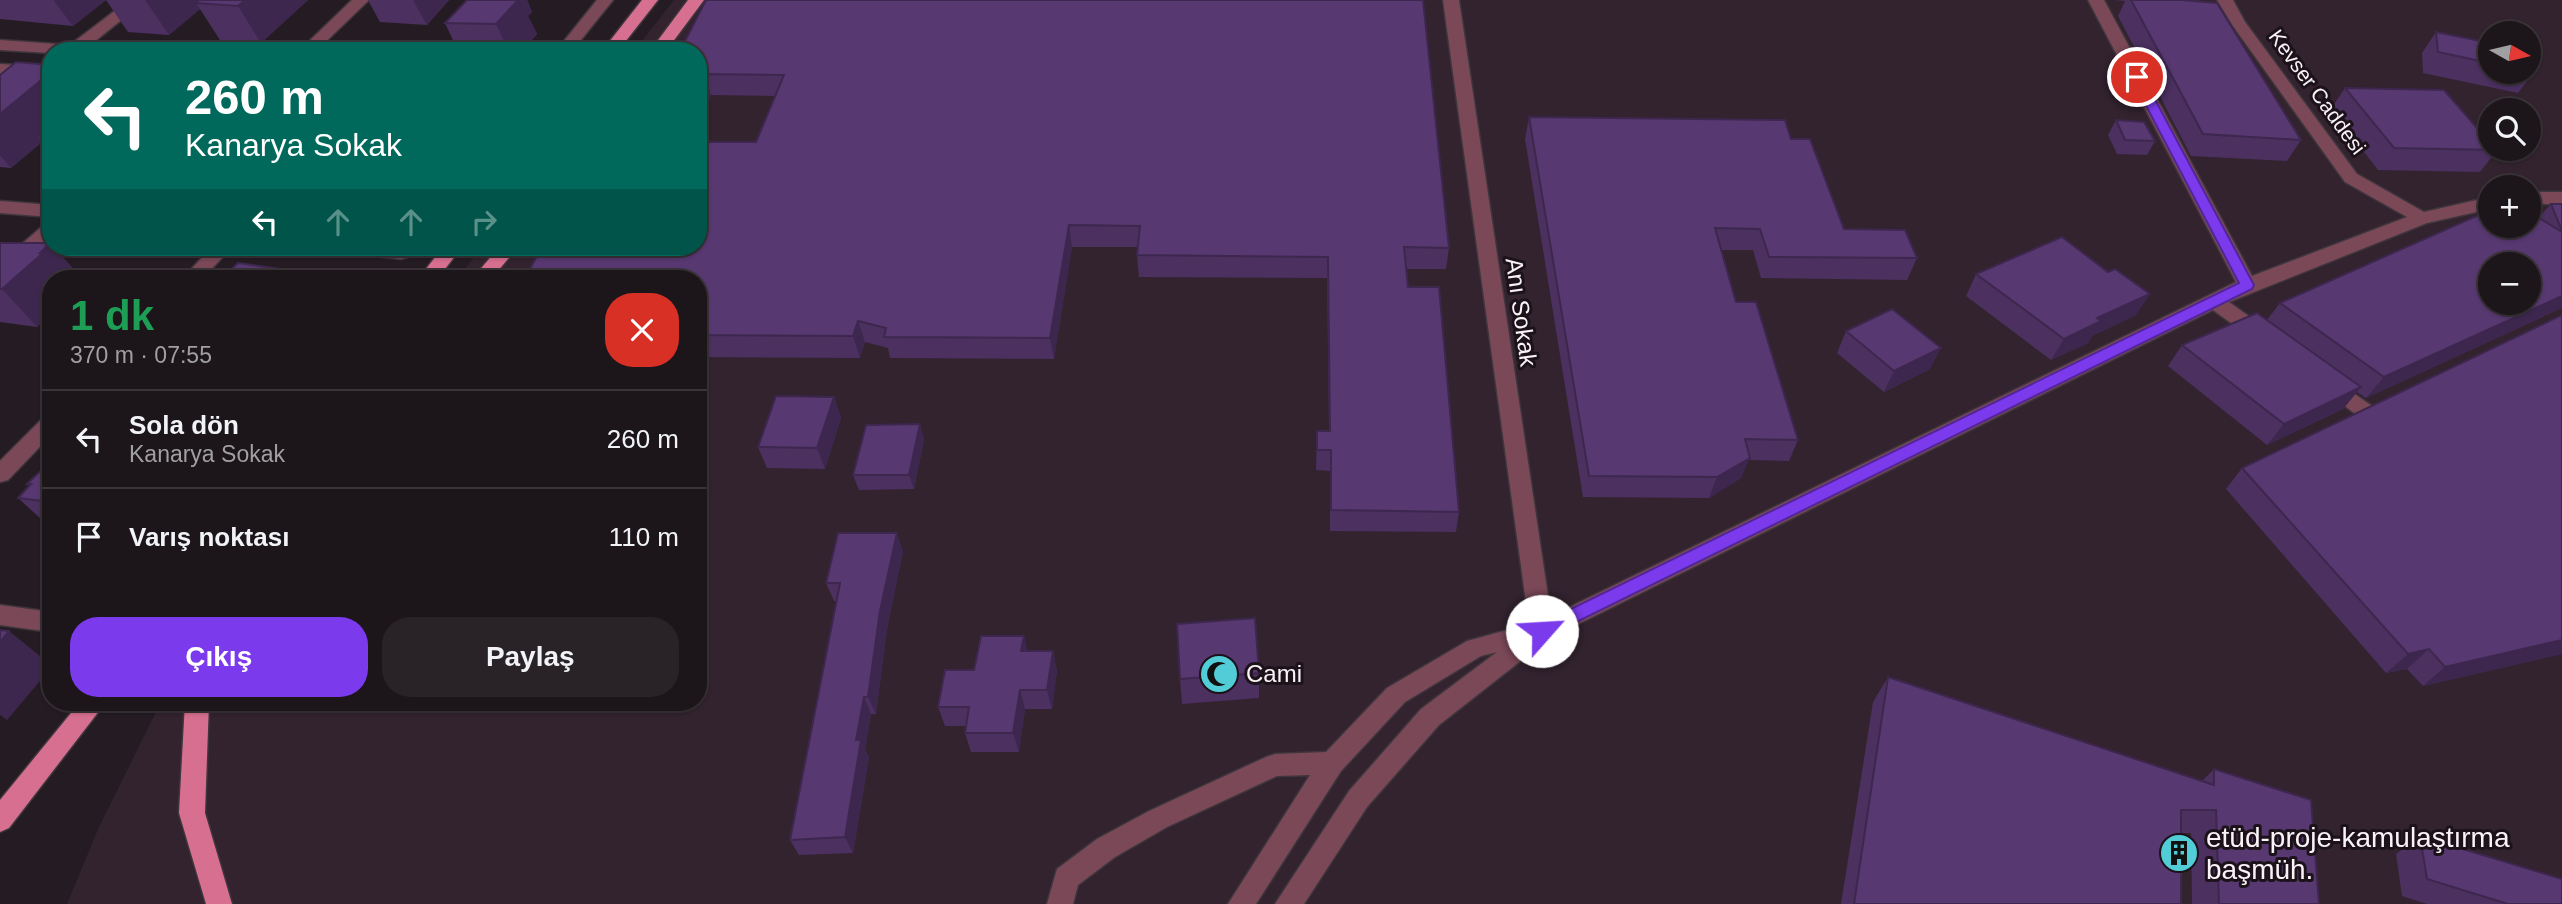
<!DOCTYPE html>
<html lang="tr">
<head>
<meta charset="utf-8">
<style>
  :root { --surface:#1c151a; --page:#292227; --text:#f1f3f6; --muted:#a09fa2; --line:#3a3439; --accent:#7c3aed }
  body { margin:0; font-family:Helvetica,sans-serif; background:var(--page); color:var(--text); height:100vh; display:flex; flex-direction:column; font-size:26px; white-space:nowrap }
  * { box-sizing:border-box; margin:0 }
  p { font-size:23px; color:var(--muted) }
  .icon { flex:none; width:38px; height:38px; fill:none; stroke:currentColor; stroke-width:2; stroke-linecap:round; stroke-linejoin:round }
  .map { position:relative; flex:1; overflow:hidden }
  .panel { position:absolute; left:42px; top:270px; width:665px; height:441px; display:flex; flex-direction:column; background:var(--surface); border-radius:28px; box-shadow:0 2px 5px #0004,0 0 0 2px var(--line) }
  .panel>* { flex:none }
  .guide { position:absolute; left:42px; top:42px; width:665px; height:214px; border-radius:28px; box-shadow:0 2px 5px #0004,0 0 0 2px var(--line); background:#00695c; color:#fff; overflow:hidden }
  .needle { width:46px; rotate:98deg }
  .buttons { position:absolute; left:2478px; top:21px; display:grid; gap:14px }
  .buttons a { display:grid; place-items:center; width:63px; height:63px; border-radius:50%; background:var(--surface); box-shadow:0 2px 5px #0004,0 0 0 2px var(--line); font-size:35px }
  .pin { position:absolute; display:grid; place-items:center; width:60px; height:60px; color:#fff; margin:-30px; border:4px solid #fff; border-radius:50%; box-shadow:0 2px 7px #0007 }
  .me { position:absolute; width:77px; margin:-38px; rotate:64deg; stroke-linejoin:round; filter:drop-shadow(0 0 5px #0008) }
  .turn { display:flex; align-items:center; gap:24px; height:147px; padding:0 28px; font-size:32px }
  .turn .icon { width:91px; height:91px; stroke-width:2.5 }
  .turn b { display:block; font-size:49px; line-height:60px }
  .lanes { display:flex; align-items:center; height:66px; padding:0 28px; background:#0003; justify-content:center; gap:35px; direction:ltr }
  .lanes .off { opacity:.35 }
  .round { display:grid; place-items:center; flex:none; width:74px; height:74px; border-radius:28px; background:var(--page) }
  .overview { display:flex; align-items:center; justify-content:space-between; height:119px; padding:0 28px }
  h1 { font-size:42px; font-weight:600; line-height:52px; color:#1e9e55 }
  .primary-button { display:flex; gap:14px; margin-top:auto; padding:14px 28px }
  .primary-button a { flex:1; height:80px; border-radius:28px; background:var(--accent); color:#fff; font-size:28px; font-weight:600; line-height:80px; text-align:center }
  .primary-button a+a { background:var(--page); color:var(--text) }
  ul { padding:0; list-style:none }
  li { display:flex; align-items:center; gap:21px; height:98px; padding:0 28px; border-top:2px solid var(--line) }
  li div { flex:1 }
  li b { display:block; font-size:26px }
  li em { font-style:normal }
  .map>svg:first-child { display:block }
  .built { fill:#32232f; fill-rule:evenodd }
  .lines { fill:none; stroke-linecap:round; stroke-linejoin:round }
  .minor-casing { stroke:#3e363c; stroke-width:3 }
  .major-casing { stroke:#3e363c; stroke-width:3 }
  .minor { fill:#7b4858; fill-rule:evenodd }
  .major { fill:#d66f90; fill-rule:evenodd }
  .wall { fill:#4b3060 }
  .shaded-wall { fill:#3d274e }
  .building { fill:#573870; stroke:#3d274e; stroke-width:2; fill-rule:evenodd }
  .route { fill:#7c3aed; stroke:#51269a; stroke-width:2 }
  .labels { text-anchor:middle; stroke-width:6; stroke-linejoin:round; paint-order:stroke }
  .far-street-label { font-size:21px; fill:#f9f2f7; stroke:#1c121a }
  .street-label { font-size:24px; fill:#f9f2f7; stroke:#1c121a }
  .poi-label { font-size:24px; fill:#f9f2f7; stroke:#1c121a; text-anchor:start }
  .near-poi-label { font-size:28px; fill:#f9f2f7; stroke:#1c121a; text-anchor:start }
</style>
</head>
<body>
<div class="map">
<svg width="2562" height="904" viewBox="0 0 2562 904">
  <rect width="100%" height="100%" fill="#251c23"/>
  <!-- built -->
  <path class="built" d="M 674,0 L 2562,0 L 2562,904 L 67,904 L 99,827 L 161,702 L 698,702 L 698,278 L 458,278 L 482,247 L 698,247 L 698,51 L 634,51 ZM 2490,33 L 2529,33 L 2529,72 L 2490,72 ZM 2490,110 L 2529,110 L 2529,149 L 2490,149 ZM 2490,187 L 2529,187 L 2529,226 L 2490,226 ZM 2490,264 L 2529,264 L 2529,303 L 2490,303 Z"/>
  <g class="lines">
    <defs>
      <g id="minor">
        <polygon points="129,0 146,0 89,46 100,51 51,53 0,50 0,40 70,45"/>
        <polygon points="352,0 369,0 316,51 299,51"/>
        <polygon points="597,0 613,0 572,51 556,51"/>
        <polygon points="1443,0 1459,0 1551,616 2236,282 2088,0 2104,0 2252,276 2407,217 2345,182 2233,26 2217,0 2233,0 2245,22 2357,174 2424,212 2490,197 2490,209 2427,223 2229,302 2271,332 2274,337 2271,342 2257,342 2213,310 1550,638 1439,725 1367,807 1304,904 1275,904 1349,791 1421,709 1497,652 1481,656 1405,702 1341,771 1256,904 1228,904 1310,775 1277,776 1167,827 1115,857 1078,885 1073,904 1047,904 1057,869 1097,839 1149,811 1266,757 1275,754 1326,752 1387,688 1467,641 1529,624"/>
        <polygon points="0,64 51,67 51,77 0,74"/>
        <rect x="2529" y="192" width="33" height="12"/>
        <polygon points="0,201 51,205 51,217 0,213"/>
        <polygon points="51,222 51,238 7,277 0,279 0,263 45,224"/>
        <polygon points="212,247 232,247 203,278 183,278"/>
        <polygon points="341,247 415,247 408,257 401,259 350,253"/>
        <polygon points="2327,375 2372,406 2375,411 2372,416 2358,416 2320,387 2317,382 2320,377"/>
        <polygon points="51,414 51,435 8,480 0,482 0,461 44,417"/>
        <polygon points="0,605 51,612 51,632 0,625"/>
      </g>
      <g id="major">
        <polygon points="642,0 658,0 618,51 602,51"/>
        <polygon points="688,0 704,0 666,51 650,51"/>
        <polygon points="443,247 462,247 438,278 419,278"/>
        <polygon points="499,247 518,247 492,278 473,278"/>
        <polygon points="80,702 106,702 9,828 0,832 0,800"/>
        <polygon points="185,702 209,702 205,813 232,904 206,904 179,813"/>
      </g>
    </defs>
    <!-- minor casing -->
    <use href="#minor" class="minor-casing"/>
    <!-- major casing -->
    <use href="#major" class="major-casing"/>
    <!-- minor -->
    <use href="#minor" class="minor"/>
    <!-- major -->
    <use href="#major" class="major"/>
  </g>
  <!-- wall -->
  <g class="wall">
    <polygon points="0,0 106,0 73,26 0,19"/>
    <polygon points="106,0 308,0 261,43 220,40 200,9 169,35 128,32"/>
    <polygon points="368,0 449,0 427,25 380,22"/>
    <polygon points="467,0 527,0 532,12 528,16 537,34 522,51 458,51 445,23"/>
    <polygon points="706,0 1449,248 1446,269 1406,269 1408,287 1459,512 1456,532 1330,531 1330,471 1316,470 1317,431 1329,431 1327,278 1139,277 1137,255 1138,247 1072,247 1054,359 890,358 888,348 865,342 860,358 698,357 698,278 775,96 711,95 706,105 698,105 698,51"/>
    <polygon points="2114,0 2199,0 2198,1 2301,140 2287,161 2191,156 2118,16 2125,1"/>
    <polygon points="2436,32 2490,43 2490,72 2529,72 2529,51 2534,72 2518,93 2423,73 2422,53"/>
    <polygon points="51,65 51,153 42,142 11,168 0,167 0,75"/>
    <polygon points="2345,88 2497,150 2480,172 2378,170 2331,109"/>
    <polygon points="1529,117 1791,139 1844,229 1917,258 1907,280 1761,278 1753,250 1721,250 1736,302 1798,440 1789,461 1748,460 1741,478 1709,498 1583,497 1525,139"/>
    <polygon points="2116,120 2155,141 2147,155 2117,154 2108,135"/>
    <polygon points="2551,204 2562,204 2562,308 2366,398 2357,392 2343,409 2267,445 2168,366 2182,345 2267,320 2280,303 2538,218"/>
    <polygon points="0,243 54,247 81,278 37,327 0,322"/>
    <polygon points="1976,274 2136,315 2092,336 2088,343 2051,360 1966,296"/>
    <polygon points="1846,331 1930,369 1884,392 1837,353"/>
    <polygon points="834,397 841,418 825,469 767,468 758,447"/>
    <polygon points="924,439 914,489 859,490 853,475"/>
    <polygon points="51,461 51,528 18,498 29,486 27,484"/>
    <polygon points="2242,468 2562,654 2423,686 2407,669 2386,673 2226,489"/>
    <polygon points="903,551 887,629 876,714 871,714 865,750 869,757 853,853 799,855 790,840 836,601 834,601 826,583"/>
    <polygon points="1027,651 1053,651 1057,671 1052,709 1025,709 1019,752 971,752 965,733 966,726 945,726 938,707 974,670"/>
    <polygon points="1259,673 1259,698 1182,704 1180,679"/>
    <polygon points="1888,677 2202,781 2214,769 2319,904 2192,904 2191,833 2181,833 2181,904 1841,904 1873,702"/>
    <polygon points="2420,836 2562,904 2427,904 2402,896 2396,854"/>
  </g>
  <!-- shaded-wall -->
  <g class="shaded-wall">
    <polygon points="55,0 106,0 73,26 54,1"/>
    <polygon points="145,0 210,0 196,3 200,9 169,35"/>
    <polygon points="245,0 308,0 261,43 238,6"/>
    <polygon points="413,0 449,0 427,25"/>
    <polygon points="498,0 527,0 532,12 528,16 537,34 522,51 509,51 496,24"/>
    <polygon points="51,72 51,134 37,136 42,142 11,168 0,155 0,114"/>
    <polygon points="704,74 711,95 706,105 699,84"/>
    <polygon points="1069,225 1072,247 1054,359 1050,338"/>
    <polygon points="50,243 51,247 54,247 81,278 51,278 51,315 37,327 2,289"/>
    <polygon points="294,271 300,278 287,278"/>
    <polygon points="2150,294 2136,315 2092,336 2088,343 2051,360 2064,339 2097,318"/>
    <polygon points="2562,296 2562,308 2366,398 2384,377"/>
    <polygon points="858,321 865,342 860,358 853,336"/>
    <polygon points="1941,348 1930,369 1884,392 1894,371"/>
    <polygon points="2361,387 2343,409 2267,445 2284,424"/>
    <polygon points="834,397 841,418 825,469 817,448"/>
    <polygon points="920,424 924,439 914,489 909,475"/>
    <polygon points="1750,458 1741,478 1709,498 1717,477"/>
    <polygon points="897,533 903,551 887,629 876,714 868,697 880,611"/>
    <polygon points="9,631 51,665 51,668 7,720 0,715 0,642"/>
    <polygon points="1024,636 1029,656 1021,651"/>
    <polygon points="2562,640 2562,654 2423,686 2445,667"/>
    <polygon points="2429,649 2407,669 2386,673 2408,654"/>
    <polygon points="1053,651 1057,671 1052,709 1047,690"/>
    <polygon points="1020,690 1025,709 1019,752 1013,733"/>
    <polygon points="864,697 871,714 865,750 869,757 853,853 845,837 856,740"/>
  </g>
  <!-- building -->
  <g class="building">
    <polygon points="199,0 245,0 238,6 196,3"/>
    <polygon points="467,0 518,0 496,24 445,23"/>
    <polygon points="706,0 1423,0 1449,248 1404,247 1408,287 1439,287 1459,512 1331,510 1331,450 1317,450 1317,431 1330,431 1328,257 1137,255 1140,226 1069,225 1050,338 884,337 886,328 858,321 853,336 698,335 698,278 525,278 542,247 698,247 698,142 756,142 784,75 704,74 698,84 698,51 680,51"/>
    <polygon points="2131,0 2182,0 2217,3 2301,140 2203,134"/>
    <polygon points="2436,32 2490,43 2490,63 2438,52"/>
    <polygon points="2529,51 2534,72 2529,71"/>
    <polygon points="16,62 51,65 51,72 0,114 0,75"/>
    <polygon points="2345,88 2444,90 2490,143 2490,149 2495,149 2497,150 2394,148"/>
    <polygon points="1529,117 1785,120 1791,139 1810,139 1844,229 1905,230 1917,258 1769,257 1760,229 1715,228 1736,302 1756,302 1798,440 1745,439 1750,458 1717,477 1589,476"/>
    <polygon points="2116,120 2144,122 2155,141 2125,140"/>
    <polygon points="51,124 51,137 37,136"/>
    <polygon points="2551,204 2562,204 2562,231"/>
    <path d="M 2490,210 L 2490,226 L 2529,226 L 2529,212 L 2562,232 L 2562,296 L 2384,377 L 2280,303 ZM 2490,264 L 2529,264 L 2529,303 L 2490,303 Z"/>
    <polygon points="2062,237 2108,272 2115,269 2150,294 2097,318 2101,321 2064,339 1976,274"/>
    <polygon points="0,243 50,243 40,253 43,253 2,289 0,289"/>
    <polygon points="238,263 294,271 287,278 222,278"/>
    <polygon points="1892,309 1941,348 1894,371 1846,331"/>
    <polygon points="2257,313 2361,387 2284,424 2182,345"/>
    <polygon points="2562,315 2562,640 2445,667 2429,649 2408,654 2242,468"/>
    <polygon points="776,396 834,397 817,448 758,447"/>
    <polygon points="920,424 909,475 853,475 866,425"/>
    <polygon points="51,461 51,502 18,498 31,484 27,484"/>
    <polygon points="838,533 897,533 880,611 868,697 864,697 856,740 861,740 845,837 790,840 840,583 826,583"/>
    <polygon points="1255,618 1259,673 1180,679 1177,624"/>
    <polygon points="0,630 9,631 0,642"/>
    <polygon points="981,636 1024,636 1021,651 1053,651 1047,690 1020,690 1013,733 965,733 969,707 938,707 945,670 974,670"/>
    <polygon points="1888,677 2214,785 2214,769 2311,800 2319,904 2219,904 2216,810 2181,810 2181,904 1854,904"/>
    <polygon points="2420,836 2562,879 2562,904 2508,904 2427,879"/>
  </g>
  <!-- route -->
  <polygon class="route" points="2137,74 2143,77 2254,285 2252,289 1548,636 1536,636 1533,631 1536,626 2239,283 2131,77"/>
  <!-- icons -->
  <defs>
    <symbol id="mosque-disc" viewBox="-11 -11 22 22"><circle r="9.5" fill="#52ccd6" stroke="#1c121a"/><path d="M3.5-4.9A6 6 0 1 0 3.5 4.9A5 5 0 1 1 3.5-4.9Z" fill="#111"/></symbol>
    <symbol id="building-disc" viewBox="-11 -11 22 22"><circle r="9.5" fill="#52ccd6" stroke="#1c121a"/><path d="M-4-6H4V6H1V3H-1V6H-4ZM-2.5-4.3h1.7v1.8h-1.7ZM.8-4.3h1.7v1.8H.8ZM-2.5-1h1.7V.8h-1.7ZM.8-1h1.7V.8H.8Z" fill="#111"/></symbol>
  </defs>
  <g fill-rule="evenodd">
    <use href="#mosque-disc" x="1197" y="652" width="44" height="44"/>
    <use href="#building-disc" x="2157" y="831" width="44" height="44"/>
  </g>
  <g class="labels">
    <!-- far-street labels -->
    <g class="far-street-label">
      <text transform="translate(2317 92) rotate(54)" y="7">Kevser Caddesi</text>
    </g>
    <!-- street labels -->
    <g class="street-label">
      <text transform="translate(1521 312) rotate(82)" y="8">Anı Sokak</text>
    </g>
    <!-- poi labels -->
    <g class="poi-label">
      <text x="1246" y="682">Cami</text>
    </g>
    <!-- near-poi labels -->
    <g class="near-poi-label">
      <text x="2206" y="847">etüd-proje-kamulaştırma<tspan x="2206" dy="32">başmüh.</tspan></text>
    </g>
  </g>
</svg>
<div class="buttons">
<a><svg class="needle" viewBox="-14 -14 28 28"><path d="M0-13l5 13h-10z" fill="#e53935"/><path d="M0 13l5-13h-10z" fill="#a09fa2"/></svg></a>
<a><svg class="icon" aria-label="search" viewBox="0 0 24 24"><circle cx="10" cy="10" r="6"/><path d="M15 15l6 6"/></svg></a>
<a>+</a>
<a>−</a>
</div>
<div class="pin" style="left:2137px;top:77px;background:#d93025"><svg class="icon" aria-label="arrive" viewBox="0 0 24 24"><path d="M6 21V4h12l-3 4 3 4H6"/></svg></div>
<svg class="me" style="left:1542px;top:631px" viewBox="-20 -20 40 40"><circle r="19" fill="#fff"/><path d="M0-13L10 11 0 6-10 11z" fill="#7c3aed"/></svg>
<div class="guide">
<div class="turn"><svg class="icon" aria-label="left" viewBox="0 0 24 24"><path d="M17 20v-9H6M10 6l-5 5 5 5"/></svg><div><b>260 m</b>Kanarya Sokak</div></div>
<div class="lanes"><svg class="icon" aria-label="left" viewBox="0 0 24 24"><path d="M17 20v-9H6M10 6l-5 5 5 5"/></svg><svg class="icon off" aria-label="ahead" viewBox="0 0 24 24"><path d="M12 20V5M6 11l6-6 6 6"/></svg><svg class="icon off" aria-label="ahead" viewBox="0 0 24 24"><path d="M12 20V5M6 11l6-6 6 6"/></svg><svg class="icon off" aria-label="right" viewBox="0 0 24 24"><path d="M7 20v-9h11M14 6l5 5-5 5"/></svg></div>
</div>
<section class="panel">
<div class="overview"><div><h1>1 dk</h1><p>370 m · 07:55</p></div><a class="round" style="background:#d93025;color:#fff"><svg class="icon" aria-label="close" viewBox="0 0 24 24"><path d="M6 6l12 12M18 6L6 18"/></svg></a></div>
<ul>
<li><svg class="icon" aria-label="left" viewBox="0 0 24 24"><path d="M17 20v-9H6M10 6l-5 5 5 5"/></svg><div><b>Sola dön</b><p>Kanarya Sokak</p></div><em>260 m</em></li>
<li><svg class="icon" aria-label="arrive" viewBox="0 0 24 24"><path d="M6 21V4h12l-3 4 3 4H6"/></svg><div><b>Varış noktası</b></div><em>110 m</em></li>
</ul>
<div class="primary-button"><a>Çıkış</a><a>Paylaş</a></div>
</section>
</div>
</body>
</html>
